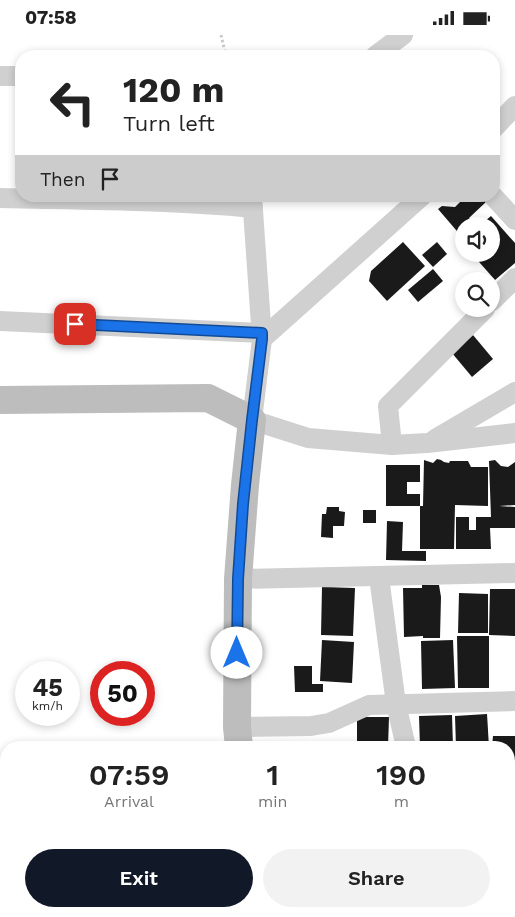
<!DOCTYPE html>
<html lang="en">
<head>
<meta charset="utf-8">
<style>
  :root { --surface:#fff; --page:#f2f2f2; --text:#222; --muted:#767676; --accent:#111827 }
  body { margin:0; font-family:"Work Sans",sans-serif; background:var(--page); color:var(--text); height:100vh; display:flex; flex-direction:column; font-size:19px; white-space:nowrap }
  * { box-sizing:border-box; margin:0 }
  p { font-size:16px; color:var(--muted) }
  .icon { flex:none; width:28px; height:28px; fill:none; stroke:currentColor; stroke-width:2; stroke-linecap:round; stroke-linejoin:round }
  .map { position:relative; flex:1; overflow:hidden }
  .panel { position:absolute; left:0px; top:706px; width:515px; height:176px; display:flex; flex-direction:column; background:var(--surface); border-radius:20px 20px 0 0; box-shadow:0 2px 8px #0003 }
  .panel>* { flex:none }
  .banner { position:absolute; left:15px; top:15px; width:485px; height:152px; border-radius:20px; box-shadow:0 2px 8px #0003; background:#fff; color:var(--text); overflow:hidden }
  .fabs { position:absolute; left:455px; top:182px; display:grid; gap:10px }
  .fabs a { display:grid; place-items:center; width:45px; height:45px; border-radius:50%; background:var(--surface); box-shadow:0 2px 8px #0003; font-size:25px }
  .speed { position:absolute; left:15px; top:626px; display:flex; gap:10px; font-size:25px; font-weight:700; text-align:center }
  .speed>* { display:grid; place-content:center; width:65px; height:65px; border-radius:50%; background:var(--surface); box-shadow:0 2px 8px #0003; line-height:1 }
  .speed small { font-size:12px; font-weight:400 }
  .speed .limit { border:8px solid #d22; background:#fff; color:#111 }
  .pin { position:absolute; display:grid; place-items:center; width:42px; height:42px; color:#fff; margin:-21px; border-radius:10px; box-shadow:0 2px 8px #0006 }
  .me { position:absolute; width:55px; margin:-28px; rotate:0deg; stroke-linejoin:round; filter:drop-shadow(0 0 4px #0008) }
  .turn { display:flex; align-items:center; gap:18px; height:105px; padding:0 25px; font-size:22px }
  .turn .icon { width:65px; height:65px; stroke-width:2.5 }
  .turn b { display:block; font-size:35px; line-height:42px }
  .then { display:flex; align-items:center; height:48px; padding:0 25px; background:#0003; gap:10px; font-size:19px }
  .eta { display:flex; justify-content:space-evenly; align-items:center; height:85px; text-align:center }
  .eta b { font-size:30px; font-weight:600; line-height:35px }
  .cta { display:flex; gap:10px; margin-top:auto; padding:10px 25px }
  .cta a { flex:1; height:58px; border-radius:30px; background:var(--accent); color:#fff; font-size:20px; font-weight:600; line-height:58px; text-align:center }
  .cta a+a { background:var(--page); color:var(--text) }
  .status { display:flex; justify-content:space-between; align-items:center; height:35px; padding:0 25px; background:var(--surface); direction:ltr }
  .status svg { height:14px; fill:currentColor }
  .map>svg:first-child { display:block }
  .building { fill:#1a1a1a }
  .lines { fill:none; stroke-linecap:round; stroke-linejoin:round }
  .path { stroke:#cacaca; stroke-width:3; stroke-dasharray:2.5 2.5; stroke-linecap:butt }
  .street { stroke:#d0d0d0; stroke-width:20 }
  .secondary { stroke:#bdbdbd; stroke-width:28 }
  .route-casing { stroke:#114b97; stroke-width:12 }
  .route { stroke:#1a73e8; stroke-width:9 }
</style>
</head>
<body>
<div class="status"><b>07:58</b><svg viewBox="0 0 49 12"><path d="M0 12V9h3v3zM5 12V6h3v6zM10 12V3h3v9zM15 12V0h3v12zM26 1h20v11H26zM47 4h2v5h-2z"/></svg></div>
<div class="map">
<svg width="515" height="882" viewBox="0 0 515 882">
  <rect width="100%" height="100%" fill="#fff"/>
  <!-- building -->
  <g class="building">
    <polygon points="466,161 483,161 487,166 469,183 475,190 474,191 464,191 464,201 462,202 438,174 442,171 455,172"/>
    <polygon points="491,181 515,208 515,228 495,245 472,219 491,219 491,191 479,191"/>
    <polygon points="403,207 425,231 387,266 369,246 371,236"/>
    <polygon points="437,207 447,219 433,232 422,220"/>
    <polygon points="433,234 443,246 418,267 408,255"/>
    <polygon points="473,300 493,324 472,342 452,318"/>
    <polygon points="437,424 441,425 444,427 449,428 450,426 468,426 471,432 488,432 488,471 455,470 454,514 420,514 420,471 423,471 424,425 433,428"/>
    <polygon points="495,425 501,431 508,432 515,427 515,470 499,471 515,472 515,493 490,493 491,514 456,514 456,482 469,482 469,495 476,495 476,482 491,482 489,426"/>
    <polygon points="386,430 420,430 420,447 407,447 407,459 420,459 420,471 386,471"/>
    <polygon points="327,472 339,472 339,476 345,477 344,491 333,491 333,503 321,502 322,479 326,479"/>
    <rect x="363" y="475" width="13" height="13"/>
    <polygon points="387,486 403,487 402,516 426,516 426,526 386,525"/>
    <polygon points="422,550 439,550 441,562 440,603 423,603 423,601 404,602 403,553 422,553"/>
    <polygon points="322,552 355,553 353,601 321,600"/>
    <polygon points="490,554 515,554 515,601 489,600"/>
    <polygon points="459,558 488,559 488,598 458,598"/>
    <polygon points="457,601 489,601 489,653 458,653"/>
    <polygon points="322,605 354,607 352,648 320,646"/>
    <polygon points="453,605 455,653 422,654 421,606"/>
    <polygon points="294,631 312,631 312,649 323,649 323,657 295,657"/>
    <polygon points="487,679 489,712 456,712 455,681"/>
    <polygon points="452,680 453,712 420,712 419,681"/>
    <polygon points="357,682 389,682 388,712 357,712"/>
    <polygon points="493,701 515,701 515,727 509,727 509,712 492,712"/>
    <rect x="509" y="729" width="6" height="34"/>
  </g>
  <g class="lines">
    <!-- path -->
    <polyline class="path" points="221,0 226,21"/>
    <!-- street -->
    <g class="street">
      <polyline points="375,21 403,0"/>
      <polyline points="0,41 21,41"/>
      <polyline points="494,93 515,71"/>
      <polyline points="252,161 262,304 252,385 308,403 392,410 427,408 515,398"/>
      <polyline points="493,161 515,185"/>
      <path d="M 0,163 C 84,165 169,165 253,173"/>
      <polyline points="491,267 515,243"/>
      <polyline points="0,286 262,298"/>
      <polyline points="262,304 422,161"/>
      <polyline points="435,404 515,357"/>
      <polyline points="392,410 388,371 485,274"/>
      <polyline points="379,542 396,669 406,712"/>
      <polyline points="238,544 515,538"/>
      <polyline points="237,692 311,691 329,688 369,670 515,666"/>
      <polyline points="509,806 515,806"/>
    </g>
    <!-- secondary -->
    <g class="secondary">
      <polyline points="0,365 208,363 252,385 245,450 238,544 237,692 239,712"/>
      <polyline points="249,876 249,882"/>
    </g>
  </g>
  <g class="lines">
    <defs>
      <polyline id="route" points="75,289 262,298 262,304 252,385 243,469 238,544 237,618"/>
    </defs>
    <!-- route casing -->
    <use href="#route" class="route-casing"/>
    <!-- route -->
    <use href="#route" class="route"/>
  </g>
</svg>
<div class="fabs">
<a><svg class="icon" aria-label="sound" viewBox="0 0 24 24"><path d="M4 9h4l5-4v14l-5-4H4zM17 9q2 3 0 6"/></svg></a>
<a><svg class="icon" aria-label="search" viewBox="0 0 24 24"><circle cx="10" cy="10" r="6"/><path d="M15 15l6 6"/></svg></a>
</div>
<div class="speed"><div>45<small>km/h</small></div><div class="limit">50</div></div>
<div class="pin" style="left:75px;top:289px;background:#d93025"><svg class="icon" aria-label="arrive" viewBox="0 0 24 24"><path d="M6 21V4h12l-3 4 3 4H6"/></svg></div>
<svg class="me" style="left:237px;top:618px" viewBox="-20 -20 40 40"><circle r="19" fill="#fff"/><path d="M0-13L10 11 0 6-10 11z" fill="#1a73e8"/></svg>
<div class="banner">
<div class="turn"><svg class="icon" aria-label="left" viewBox="0 0 24 24"><path d="M17 20v-9H6M10 6l-5 5 5 5"/></svg><div><b>120 m</b>Turn left</div></div>
<div class="then">Then<svg class="icon" aria-label="arrive" viewBox="0 0 24 24"><path d="M6 21V4h12l-3 4 3 4H6"/></svg></div>
</div>
<section class="panel">
<div class="eta">
<div><b>07:59</b><p>Arrival</p></div>
<div><b>1</b><p>min</p></div>
<div><b>190</b><p>m</p></div>
</div>
<div class="cta"><a>Exit</a><a>Share</a></div>
</section>
</div>
</body>
</html>
